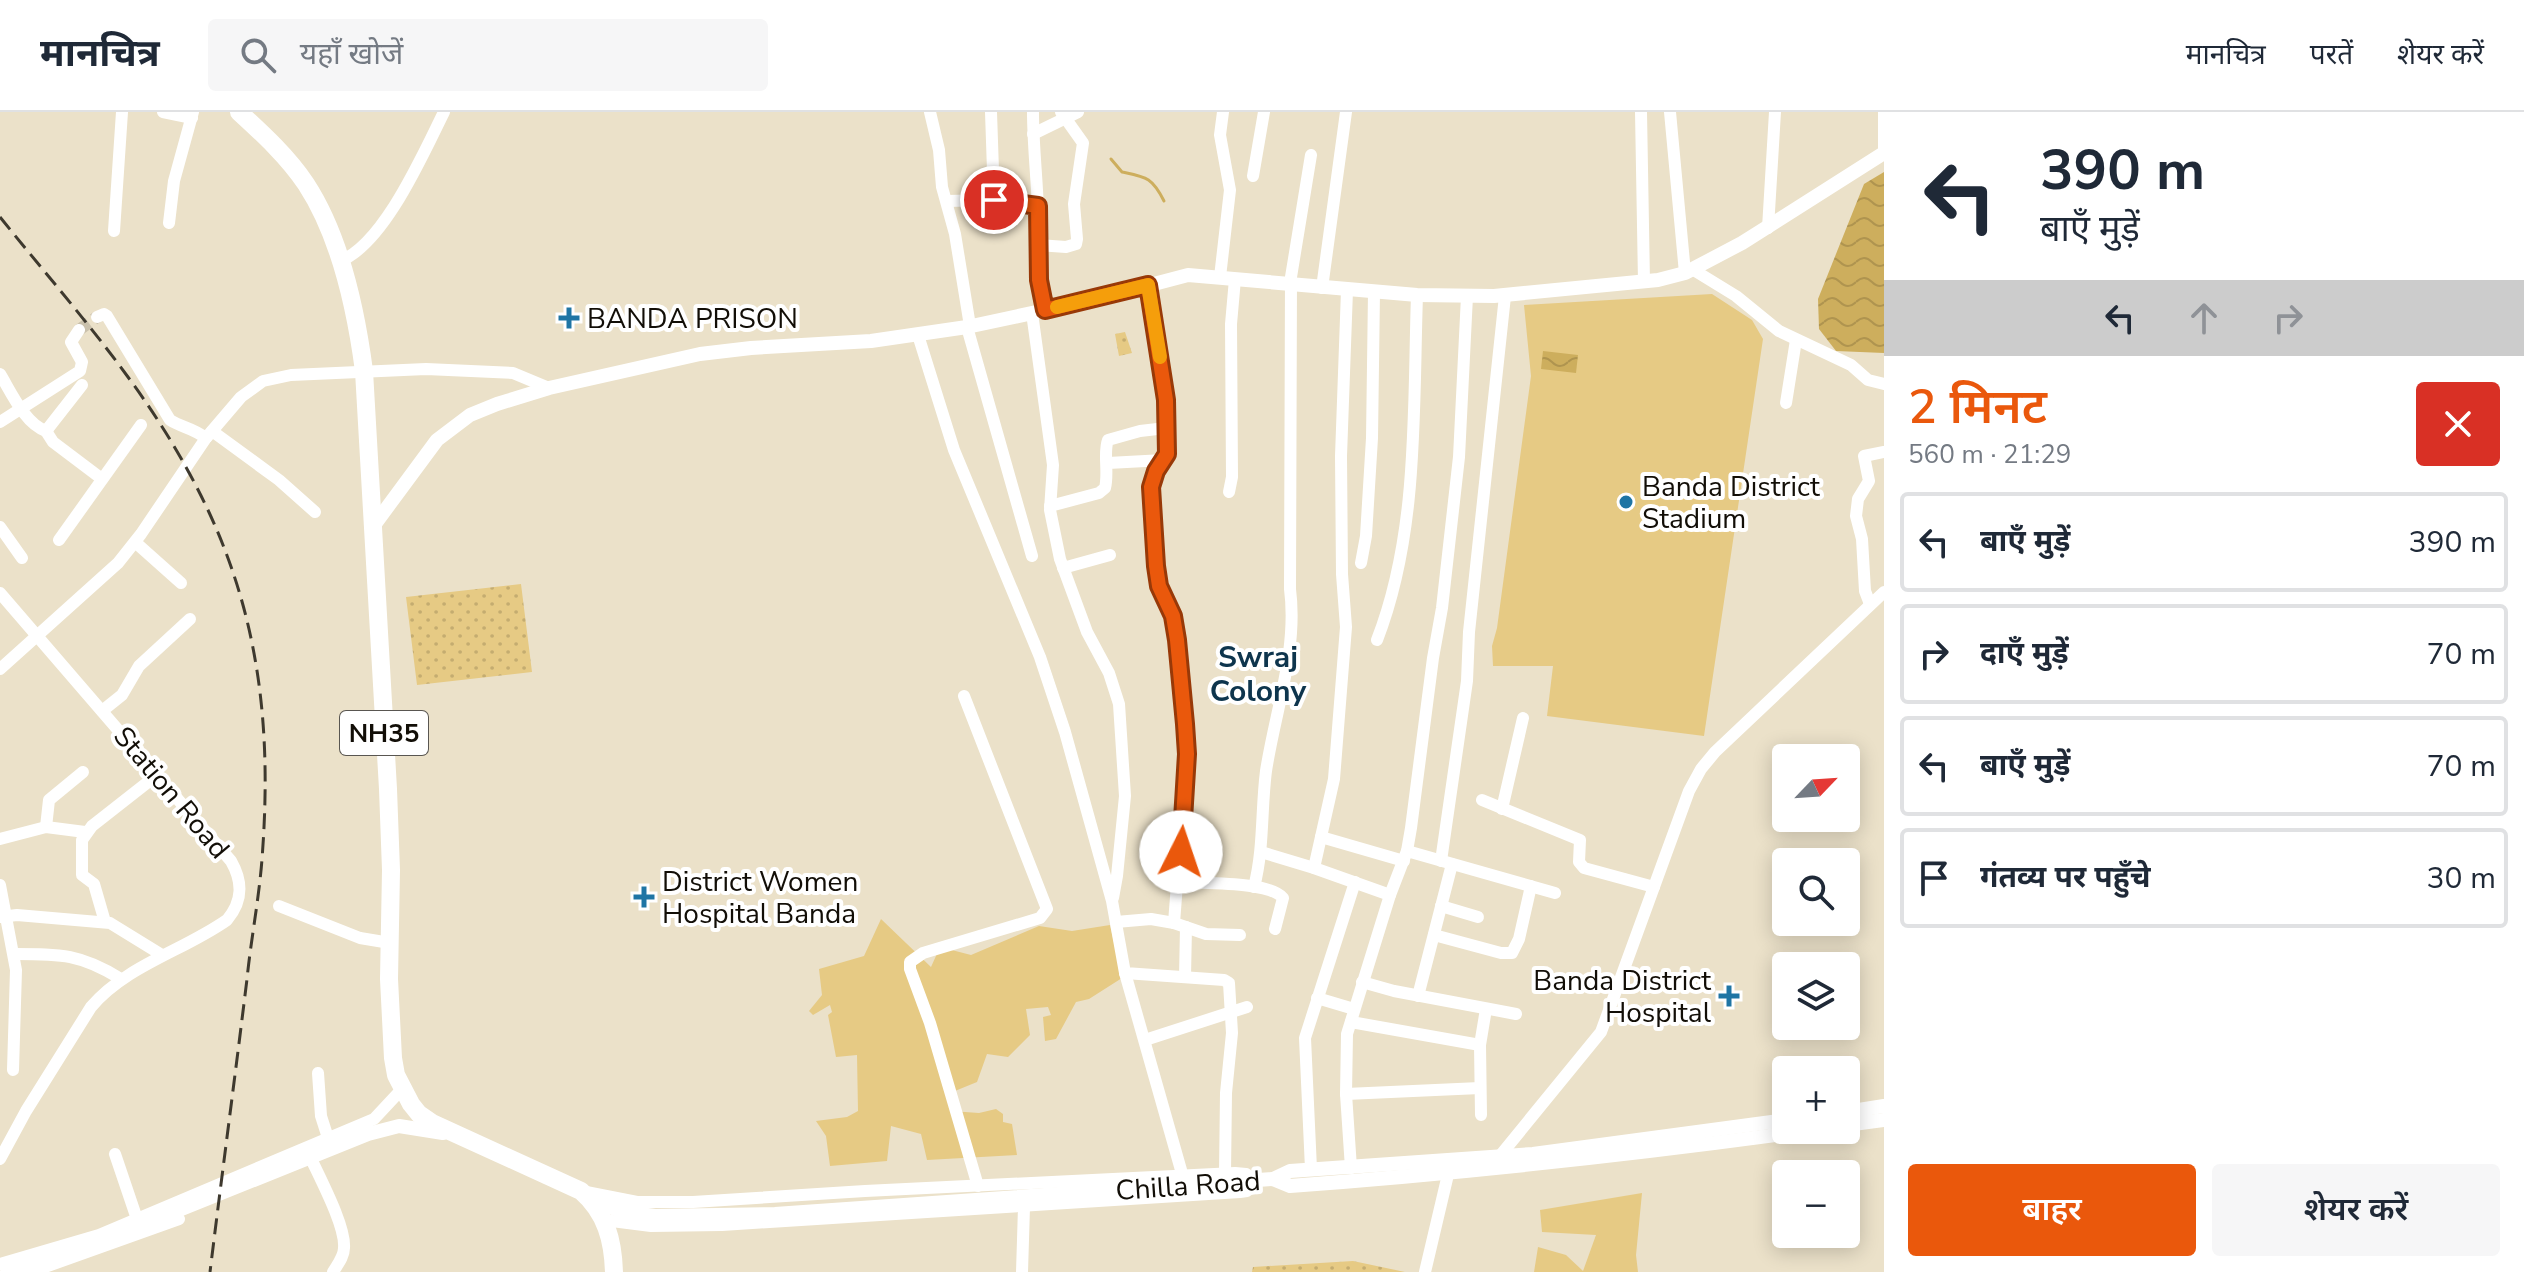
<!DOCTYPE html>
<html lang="hi">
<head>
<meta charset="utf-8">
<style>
  :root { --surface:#fff; --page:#f6f6f7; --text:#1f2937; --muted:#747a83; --line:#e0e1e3; --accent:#ea580c }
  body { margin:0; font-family:"Nunito Sans","Noto Sans Devanagari",sans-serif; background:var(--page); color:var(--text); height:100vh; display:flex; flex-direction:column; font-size:30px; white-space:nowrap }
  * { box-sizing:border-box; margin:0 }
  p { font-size:26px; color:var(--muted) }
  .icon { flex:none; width:44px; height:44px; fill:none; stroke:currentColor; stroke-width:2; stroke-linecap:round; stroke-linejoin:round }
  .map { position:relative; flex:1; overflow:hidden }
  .panel { display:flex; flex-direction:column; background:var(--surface); width:640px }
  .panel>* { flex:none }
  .hud { background:#fff; color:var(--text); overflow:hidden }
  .needle { width:52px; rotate:65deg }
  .buttons { position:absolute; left:1772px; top:632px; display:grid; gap:16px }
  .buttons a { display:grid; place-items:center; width:88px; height:88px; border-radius:8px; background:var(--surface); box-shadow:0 4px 20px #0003; font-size:40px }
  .pin { position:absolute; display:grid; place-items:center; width:68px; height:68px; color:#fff; margin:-34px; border:4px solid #fff; border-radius:50%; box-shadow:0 2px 8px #0007 }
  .me { position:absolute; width:88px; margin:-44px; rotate:4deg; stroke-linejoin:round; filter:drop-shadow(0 0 6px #0008) }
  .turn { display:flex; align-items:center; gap:28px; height:168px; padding:0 24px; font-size:36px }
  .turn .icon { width:104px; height:104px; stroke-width:2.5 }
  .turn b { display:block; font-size:56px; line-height:68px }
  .lanes { display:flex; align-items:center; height:76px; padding:0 24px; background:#0003; justify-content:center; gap:40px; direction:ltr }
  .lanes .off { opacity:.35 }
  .round { display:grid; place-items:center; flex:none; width:84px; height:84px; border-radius:8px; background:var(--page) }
  .head { display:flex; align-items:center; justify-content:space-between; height:136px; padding:0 24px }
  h1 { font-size:48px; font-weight:600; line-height:60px; color:var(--accent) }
  .cta { display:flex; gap:16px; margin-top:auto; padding:16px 24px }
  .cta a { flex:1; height:92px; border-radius:8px; background:var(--accent); color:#fff; font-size:32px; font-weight:600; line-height:92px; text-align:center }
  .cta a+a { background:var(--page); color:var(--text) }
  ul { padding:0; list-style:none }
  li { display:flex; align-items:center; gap:24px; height:100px; margin:0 16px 12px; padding:0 8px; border:4px solid var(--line); border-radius:8px }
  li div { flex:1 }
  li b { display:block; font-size:30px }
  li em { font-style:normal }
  header { display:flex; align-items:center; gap:48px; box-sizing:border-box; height:112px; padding:0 40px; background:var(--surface); border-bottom:2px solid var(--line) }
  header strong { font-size:38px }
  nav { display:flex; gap:44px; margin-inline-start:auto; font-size:28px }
  .search { width:560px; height:72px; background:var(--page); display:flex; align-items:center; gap:20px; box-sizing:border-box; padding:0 28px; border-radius:8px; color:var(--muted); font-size:30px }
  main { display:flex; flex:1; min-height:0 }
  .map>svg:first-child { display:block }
  .green { fill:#e6ca84 }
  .park { fill:url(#park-dots) }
  .water { fill:url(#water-waves) }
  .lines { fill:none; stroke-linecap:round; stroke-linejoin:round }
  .stream { stroke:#cdae5d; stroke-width:3 }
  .minor-tunnel { stroke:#cac1ac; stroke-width:12; stroke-dasharray:12 6; stroke-linecap:butt }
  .minor { stroke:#fff; stroke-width:12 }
  .major { stroke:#fff; stroke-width:14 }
  .highway { stroke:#fff; stroke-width:18 }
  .rail { stroke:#3e392e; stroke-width:3; stroke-dasharray:16 8; stroke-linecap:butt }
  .route-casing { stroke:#983908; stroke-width:20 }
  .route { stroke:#ea580c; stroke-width:14 }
  .slow { stroke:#f59e0b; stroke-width:14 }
  .poi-dot { fill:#1f75a4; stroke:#fff; stroke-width:3 }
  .labels { text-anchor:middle; stroke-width:8; stroke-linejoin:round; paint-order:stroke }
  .shield { fill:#fff; stroke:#595651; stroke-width:2 }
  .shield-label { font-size:26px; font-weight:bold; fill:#120e07 }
  .poi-label { font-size:28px; fill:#120e07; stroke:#fff; text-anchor:start }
  .street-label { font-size:28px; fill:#120e07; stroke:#fff }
  .neighbourhood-label { font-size:30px; font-weight:bold; fill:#0e354d; stroke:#fff }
</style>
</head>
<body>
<header>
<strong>मानचित्र</strong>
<div class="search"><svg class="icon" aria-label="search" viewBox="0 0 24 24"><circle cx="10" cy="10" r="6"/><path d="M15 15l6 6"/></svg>यहाँ खोजें</div>
<nav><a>मानचित्र</a><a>परतें</a><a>शेयर करें</a></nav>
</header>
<main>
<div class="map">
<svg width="1884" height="1160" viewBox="0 0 1884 1160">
  <defs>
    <pattern id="park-dots" width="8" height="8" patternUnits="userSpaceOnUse" patternTransform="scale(2)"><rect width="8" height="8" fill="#e6ca84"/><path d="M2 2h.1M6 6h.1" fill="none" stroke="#c4ac70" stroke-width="1.8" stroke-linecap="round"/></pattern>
    <pattern id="water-waves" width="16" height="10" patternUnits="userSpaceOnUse" patternTransform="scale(2)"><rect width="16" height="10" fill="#cdae5d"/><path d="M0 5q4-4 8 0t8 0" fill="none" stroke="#af944f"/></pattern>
  </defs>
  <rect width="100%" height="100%" fill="#ebe1c9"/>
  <!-- green -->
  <g class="green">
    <polygon points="1712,182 1752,208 1763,227 1704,624 1547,604 1553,554 1493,554 1492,534 1497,516 1531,264 1524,193"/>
    <polygon points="881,807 931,855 940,835 971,843 1039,814 1072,819 1110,813 1122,866 1089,887 1076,890 1056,927 1045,929 1043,905 1051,903 1048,895 1026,897 1030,923 1008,945 987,942 977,970 950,981 951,999 979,1001 996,997 1003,1002 1003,1010 1012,1012 1017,1043 927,1048 921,1022 891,1014 887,1049 830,1054 826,1024 816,1009 847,1005 858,999 857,943 836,945 828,903 832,900 830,893 813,903 809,899 822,883 819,857 864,844"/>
    <polygon points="1642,1081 1636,1143 1638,1160 1534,1160 1538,1135 1566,1143 1583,1159 1596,1123 1542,1120 1540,1098"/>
  </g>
  <!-- park -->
  <g class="park">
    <polygon points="1125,220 1132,241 1119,244 1115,222"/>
    <polygon points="521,472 532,560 417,573 406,485"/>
    <polygon points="1353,1149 1405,1160 1252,1160 1253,1155"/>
  </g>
  <!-- water -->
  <g class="water">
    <polygon points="1884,60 1884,241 1836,239 1819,217 1818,187 1864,72"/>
    <polygon points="1543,239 1578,243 1576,261 1541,257"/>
  </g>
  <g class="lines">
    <!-- stream -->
    <path class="stream" d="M 1111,47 L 1122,60 C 1146,65 1152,65 1164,89"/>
    <!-- minor-tunnel -->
    <polyline class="minor-tunnel" points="79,218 97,205"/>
    <!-- minor -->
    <g class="minor">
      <polyline points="163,0 192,6"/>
      <polyline points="930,0 939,38 942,75 955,122 970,214"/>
      <polyline points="991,0 994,88"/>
      <path d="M 1033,0 C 1033,33 1037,66 1038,99 C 1039,133 1038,165 1045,198"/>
      <polyline points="1641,0 1644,170"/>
      <polyline points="1670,0 1685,161"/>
      <polyline points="1884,0 1884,41"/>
      <polyline points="1033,22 1078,0"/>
      <polyline points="1253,64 1264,0"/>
      <polyline points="947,89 989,88 1038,94"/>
      <polyline points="169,111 174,69 193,0"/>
      <polyline points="1768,116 1775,0"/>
      <polyline points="114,119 122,0"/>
      <polyline points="1038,133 1066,135 1076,132 1077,127 1074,92 1083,31 1061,0"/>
      <path d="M 340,149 C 384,132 423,42 444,0"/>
      <polyline points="1692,157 1736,184 1779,219 1851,253 1868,268 1884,272"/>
      <polyline points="1220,165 1230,78 1220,23 1223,0"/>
      <polyline points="1148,173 1166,288 1167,342 1156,359 1151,375 1156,454 1162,482 1173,504 1181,551 1187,642 1174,811"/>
      <polyline points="1322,176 1346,0"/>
      <polyline points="1032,201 1053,353 1050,398 1060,447 1087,520 1109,561 1119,592 1125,684 1117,764 1113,786"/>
      <path d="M 97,205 L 104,202 L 107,204 L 170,308 C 183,316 191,315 206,326"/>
      <polyline points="967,215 1032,444"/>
      <polyline points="918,223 954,338 1040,545 1065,620 1112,789 1125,861 1224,868 1229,871 1232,921 1226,981 1225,1061"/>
      <path d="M 0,262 C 11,280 25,312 46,319 L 82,273"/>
      <polyline points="1786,291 1796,228"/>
      <polyline points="0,310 80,259 82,250 71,230 79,218"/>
      <polyline points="46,319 53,330 102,367"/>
      <polyline points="212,319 279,368 315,400"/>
      <polyline points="1108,351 1164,348"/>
      <polyline points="1229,380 1232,365 1231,212 1235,167"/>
      <path d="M 1050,394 L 1099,381 L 1105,376 C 1109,361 1103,340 1108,328 L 1140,319 L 1166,316"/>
      <polyline points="0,415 22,446"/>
      <polyline points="59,428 141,313"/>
      <polyline points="135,430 181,471"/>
      <polyline points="1361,451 1366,424 1372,326 1374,180"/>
      <polyline points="1063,456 1110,443"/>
      <path d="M 0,481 L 231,749 C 243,770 243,789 227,808 C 183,839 127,853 91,895 L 26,999 L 0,1047"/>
      <polyline points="1870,492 1865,479 1862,427 1856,404 1858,387 1869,369 1864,344 1884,340"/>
      <path d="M 1377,528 C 1419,420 1413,297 1417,183"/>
      <polyline points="0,557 118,451 141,422 206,326 241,285 263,269 291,263 426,257 513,261 549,276"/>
      <polyline points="964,584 1047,797 1040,806 923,841 910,850 910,857 930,911 978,1074"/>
      <polyline points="102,599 122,583 139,554 190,507"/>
      <polyline points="1482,688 1580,728 1579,750 1584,756 1654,775"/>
      <polyline points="1502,697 1523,606"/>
      <polyline points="46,715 49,688 83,660"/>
      <polyline points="1321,725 1404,749"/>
      <polyline points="0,727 46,715 85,720"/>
      <polyline points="1407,739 1555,781"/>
      <polyline points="1261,740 1314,756 1390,783"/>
      <polyline points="1441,749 1467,569 1469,520 1505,184"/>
      <polyline points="1314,756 1334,667 1346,515 1342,462 1341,344 1347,178"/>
      <path d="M 1179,770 C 1203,772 1269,769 1283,786 L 1275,817"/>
      <polyline points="0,773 16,858 13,958"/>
      <path d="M 1254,775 C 1264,737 1261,698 1266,659 C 1275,600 1298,538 1290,477 L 1291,165 L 1311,43"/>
      <polyline points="279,794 360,826 390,831"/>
      <polyline points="1441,794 1478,805"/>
      <polyline points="0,805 17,803 110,811 162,843"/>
      <polyline points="105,810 94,772 82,763 82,728 92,714 157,663"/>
      <polyline points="1116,810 1151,807 1174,811 1206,822 1240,823"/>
      <polyline points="1434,823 1501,841 1512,841 1519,827 1531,774"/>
      <path d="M 15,842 C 61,842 81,842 121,867"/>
      <polyline points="1125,861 1183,1065"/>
      <polyline points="1185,865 1186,815"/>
      <polyline points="1362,870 1394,879 1516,902"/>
      <polyline points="1418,884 1452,752"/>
      <polyline points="1317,886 1354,897"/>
      <polyline points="1351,910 1480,933"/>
      <polyline points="1145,928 1247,895"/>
      <polyline points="318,961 321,1004 328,1026"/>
      <polyline points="1346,982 1480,976"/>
      <polyline points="1481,1003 1480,933 1486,897"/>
      <path d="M 307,1038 C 317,1061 346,1113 344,1136 C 344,1145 337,1153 333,1160"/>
      <polyline points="115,1042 137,1107"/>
      <polyline points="1499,1045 1601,920 1689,679 1701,657 1715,640 1884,480"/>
      <polyline points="1351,1056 1346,982 1347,922 1390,783 1407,739 1411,716 1433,546 1442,496 1459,345 1467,184"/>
      <polyline points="1311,1057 1305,926 1355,770"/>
      <polyline points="581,1079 637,1090 693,1090 865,1079 1235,1061 1246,1062 1256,1069 1247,1079 1240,1080 722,1113 651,1114 604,1108"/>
      <polyline points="0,1152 99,1123 374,1007 402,977"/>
      <polyline points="31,1160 179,1107"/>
      <polyline points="1022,1160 1024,1095"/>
      <polyline points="1425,1160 1450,1054"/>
    </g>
    <!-- major -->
    <g class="major">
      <polyline points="372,416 437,328 470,303 497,292 549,276 700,242 751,236 871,229 967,215 1093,188 1188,163 1417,183 1494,184 1658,168 1685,161 1742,131 1884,41"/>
      <polyline points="1846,1000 1884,994"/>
      <polyline points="1846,1013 1884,1008"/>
      <path d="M 1273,1067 L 1290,1074 C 1465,1061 1639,1042 1813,1018"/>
      <polyline points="589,1088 624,1100 655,1104 775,1102 1273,1067 1290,1059 1533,1042 1786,1008"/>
      <polyline points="7,1160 87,1135 368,1022 399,1014 443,1021"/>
    </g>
    <!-- highway -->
    <path class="highway" d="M 239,0 C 263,22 288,45 306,72 C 340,124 356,198 364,259 L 388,677 L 391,758 L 389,867 L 393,946 L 396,963 L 411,992 L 419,1002 L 432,1011 L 581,1079 C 606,1101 613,1128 614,1160"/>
    <!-- rail -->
    <path class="rail" d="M 0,105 C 65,186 137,265 187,357 C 257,483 273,605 262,747 C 259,787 251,827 247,867 C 235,965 222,1062 210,1160"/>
  </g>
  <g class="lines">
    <defs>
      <polyline id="route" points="994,88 1038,94 1039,168 1045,198 1148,173 1166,288 1167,342 1156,359 1151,375 1156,454 1159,474 1173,504 1177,528 1185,612 1187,642 1181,740"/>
    </defs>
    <!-- route casing -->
    <use href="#route" class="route-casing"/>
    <!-- route -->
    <use href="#route" class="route"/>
    <!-- slow -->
    <polyline class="slow" points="1057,195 1148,173 1160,245"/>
  </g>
  <!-- markers -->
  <g class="poi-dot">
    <path d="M565 194h8v8h8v8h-8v8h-8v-8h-8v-8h8z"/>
    <circle cx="1626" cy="390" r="8"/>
    <path d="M640 773h8v8h8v8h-8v8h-8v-8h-8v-8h8z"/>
    <path d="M1725 872h8v8h8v8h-8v8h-8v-8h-8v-8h8z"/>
  </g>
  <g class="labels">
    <!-- shield labels -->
    <rect class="shield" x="340" y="599" width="88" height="44" rx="6"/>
    <g class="shield-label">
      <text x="384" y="630">NH35</text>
    </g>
    <!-- poi labels -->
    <g class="poi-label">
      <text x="587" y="216">BANDA PRISON</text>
      <text x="1642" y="384">Banda District<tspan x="1642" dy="32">Stadium</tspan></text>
      <text x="662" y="779">District Women<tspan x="662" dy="32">Hospital Banda</tspan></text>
      <text x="1711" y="878" text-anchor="end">Banda District<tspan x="1711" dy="32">Hospital</tspan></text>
    </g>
    <!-- street labels -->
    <g class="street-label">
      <text transform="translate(172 680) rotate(50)" y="10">Station Road</text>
      <text transform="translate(1188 1073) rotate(-4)" y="10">Chilla Road</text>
    </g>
    <!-- neighbourhood labels -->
    <g class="neighbourhood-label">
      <text x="1258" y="555">Swraj<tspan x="1258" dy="34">Colony</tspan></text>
    </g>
  </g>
</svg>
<div class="buttons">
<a><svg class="needle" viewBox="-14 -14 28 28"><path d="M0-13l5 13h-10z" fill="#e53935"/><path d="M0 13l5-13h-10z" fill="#747a83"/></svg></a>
<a><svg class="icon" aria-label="search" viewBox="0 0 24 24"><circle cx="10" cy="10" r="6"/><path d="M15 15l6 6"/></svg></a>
<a><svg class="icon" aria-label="layers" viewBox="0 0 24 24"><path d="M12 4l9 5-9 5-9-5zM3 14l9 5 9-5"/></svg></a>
<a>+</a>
<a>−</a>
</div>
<div class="pin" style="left:994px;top:88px;background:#d93025"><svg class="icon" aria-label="arrive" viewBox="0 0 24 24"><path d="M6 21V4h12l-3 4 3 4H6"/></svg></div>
<svg class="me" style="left:1181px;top:740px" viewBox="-20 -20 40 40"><circle r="19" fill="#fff"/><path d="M0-13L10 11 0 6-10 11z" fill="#ea580c"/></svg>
</div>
<section class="panel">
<div class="hud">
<div class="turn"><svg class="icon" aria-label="left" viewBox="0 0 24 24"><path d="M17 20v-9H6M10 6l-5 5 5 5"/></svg><div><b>390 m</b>बाएँ मुड़ें</div></div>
<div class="lanes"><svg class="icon" aria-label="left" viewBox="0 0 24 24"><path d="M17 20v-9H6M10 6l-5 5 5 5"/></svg><svg class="icon off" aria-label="ahead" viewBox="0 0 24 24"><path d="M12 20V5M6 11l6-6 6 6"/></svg><svg class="icon off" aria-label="right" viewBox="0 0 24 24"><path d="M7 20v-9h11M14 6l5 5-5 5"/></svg></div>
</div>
<div class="head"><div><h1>2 मिनट</h1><p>560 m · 21:29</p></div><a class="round" style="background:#d93025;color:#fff"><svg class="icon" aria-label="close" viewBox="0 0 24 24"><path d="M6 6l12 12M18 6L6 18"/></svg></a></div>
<ul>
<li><svg class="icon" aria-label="left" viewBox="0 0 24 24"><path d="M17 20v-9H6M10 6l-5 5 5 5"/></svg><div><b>बाएँ मुड़ें</b></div><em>390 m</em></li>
<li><svg class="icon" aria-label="right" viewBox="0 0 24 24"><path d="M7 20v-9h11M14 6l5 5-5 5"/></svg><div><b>दाएँ मुड़ें</b></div><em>70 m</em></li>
<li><svg class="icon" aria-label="left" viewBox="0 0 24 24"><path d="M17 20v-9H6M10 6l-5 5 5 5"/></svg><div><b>बाएँ मुड़ें</b></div><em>70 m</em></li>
<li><svg class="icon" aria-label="arrive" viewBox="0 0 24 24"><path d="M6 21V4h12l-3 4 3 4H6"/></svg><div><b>गंतव्य पर पहुँचे</b></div><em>30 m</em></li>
</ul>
<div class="cta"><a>बाहर</a><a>शेयर करें</a></div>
</section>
</main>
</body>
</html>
